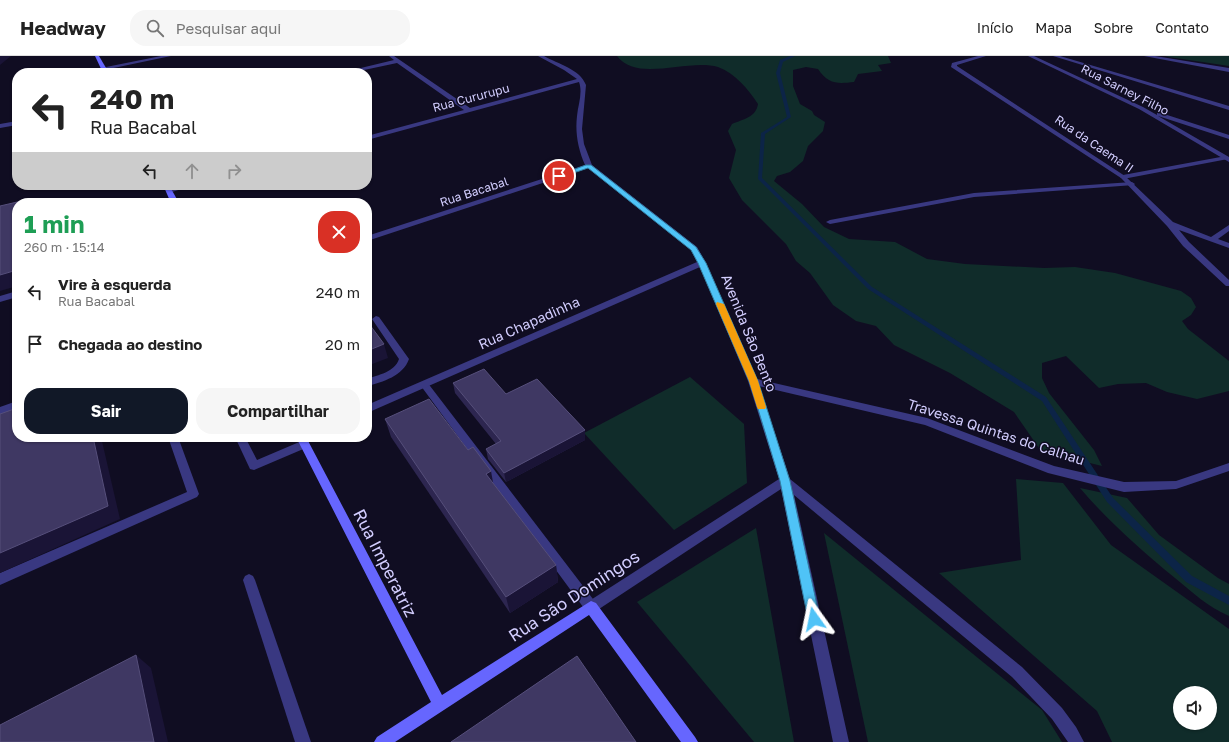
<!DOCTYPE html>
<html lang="pt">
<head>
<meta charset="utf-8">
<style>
  :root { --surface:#fff; --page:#f6f6f6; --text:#222; --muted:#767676; --line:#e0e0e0; --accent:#111827 }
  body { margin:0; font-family:"Golos Text",sans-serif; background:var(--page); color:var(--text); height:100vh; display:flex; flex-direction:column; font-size:15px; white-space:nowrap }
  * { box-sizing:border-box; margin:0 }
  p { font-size:13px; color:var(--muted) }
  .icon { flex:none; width:22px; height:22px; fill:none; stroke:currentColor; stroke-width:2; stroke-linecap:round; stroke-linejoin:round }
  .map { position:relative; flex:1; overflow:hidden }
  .panel { position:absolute; left:12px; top:142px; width:360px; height:244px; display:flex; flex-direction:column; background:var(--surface); border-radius:16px; box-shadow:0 1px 3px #0004 }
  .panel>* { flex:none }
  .guide { position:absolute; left:12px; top:12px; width:360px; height:122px; border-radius:16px; box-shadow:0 1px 3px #0004; background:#fff; color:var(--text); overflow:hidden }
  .controls { position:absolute; left:1173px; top:630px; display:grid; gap:8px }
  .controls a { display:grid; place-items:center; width:44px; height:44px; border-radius:50%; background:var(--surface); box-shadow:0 1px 3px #0004; font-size:20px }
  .pin { position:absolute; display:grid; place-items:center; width:34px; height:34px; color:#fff; margin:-17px; border:2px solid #fff; border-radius:50%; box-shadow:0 1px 4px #0007 }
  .me { position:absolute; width:44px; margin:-22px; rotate:348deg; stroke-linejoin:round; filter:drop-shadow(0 0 3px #0008) }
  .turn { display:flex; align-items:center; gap:14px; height:84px; padding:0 12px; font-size:18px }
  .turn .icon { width:52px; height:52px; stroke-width:2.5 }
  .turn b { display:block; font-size:28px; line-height:34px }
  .lanes { display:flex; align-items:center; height:38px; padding:0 12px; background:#0003; justify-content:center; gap:20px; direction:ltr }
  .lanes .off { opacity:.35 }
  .round { display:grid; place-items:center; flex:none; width:42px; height:42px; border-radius:16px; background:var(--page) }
  .overview { display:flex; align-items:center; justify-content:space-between; height:68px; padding:0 12px }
  h1 { font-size:24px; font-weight:700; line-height:30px; color:#1e9e55 }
  .action { display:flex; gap:8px; margin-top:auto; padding:8px 12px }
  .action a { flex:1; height:46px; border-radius:16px; background:var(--accent); color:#fff; font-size:16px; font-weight:700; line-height:46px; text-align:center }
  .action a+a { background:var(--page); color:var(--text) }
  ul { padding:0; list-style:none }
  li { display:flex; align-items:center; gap:12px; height:52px; padding:0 12px }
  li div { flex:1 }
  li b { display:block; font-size:15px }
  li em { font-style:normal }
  header { display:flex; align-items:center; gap:24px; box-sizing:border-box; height:56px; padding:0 20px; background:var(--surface); border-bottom:1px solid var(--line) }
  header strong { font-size:19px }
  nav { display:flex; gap:22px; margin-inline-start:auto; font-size:14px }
  .search { width:280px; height:36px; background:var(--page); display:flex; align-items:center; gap:10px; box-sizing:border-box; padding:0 14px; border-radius:16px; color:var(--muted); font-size:15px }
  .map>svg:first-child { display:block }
  .green { fill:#102c2a; fill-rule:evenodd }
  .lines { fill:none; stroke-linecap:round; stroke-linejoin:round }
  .stream { fill:#0c2447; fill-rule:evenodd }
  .lane { fill:#393881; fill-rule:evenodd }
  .street { fill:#393881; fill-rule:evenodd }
  .secondary { fill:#6666fe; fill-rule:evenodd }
  .wall { fill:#2d2650 }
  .shaded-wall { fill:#1a1436 }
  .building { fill:#3f3863; stroke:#564f7b }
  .route { fill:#4fc3f7; stroke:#337fa1 }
  .slow { fill:#f59e0b }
  .labels { text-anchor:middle; stroke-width:3; stroke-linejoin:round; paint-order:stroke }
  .far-street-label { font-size:12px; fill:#d3ceff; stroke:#100d22 }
  .street-label { font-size:14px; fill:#d3ceff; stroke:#100d22 }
  .near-street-label { font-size:17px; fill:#d3ceff; stroke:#100d22 }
</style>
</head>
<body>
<header>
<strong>Headway</strong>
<div class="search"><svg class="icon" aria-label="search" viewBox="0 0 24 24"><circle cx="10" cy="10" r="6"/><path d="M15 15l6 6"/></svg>Pesquisar aqui</div>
<nav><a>Início</a><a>Mapa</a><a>Sobre</a><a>Contato</a></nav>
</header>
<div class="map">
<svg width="1229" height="686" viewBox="0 0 1229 686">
  <rect width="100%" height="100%" fill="#100d22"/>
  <!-- green -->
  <g class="green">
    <path d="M 617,0 L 888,0 L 891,7 L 878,9 L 882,15 L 858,18 L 854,26 C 837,28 828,28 818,13 L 806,11 L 793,14 L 793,30 L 800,48 L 812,55 L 814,59 L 825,66 L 823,75 L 808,90 L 803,105 L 790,116 L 777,120 L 774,125 L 802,148 L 824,171 L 849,183 L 895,186 L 927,203 L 965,208 L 1044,212 L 1075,211 L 1115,217 L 1181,235 L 1191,242 L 1196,251 L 1191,259 L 1182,265 L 1188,273 L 1229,305 L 1229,335 L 1197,343 L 1167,336 L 1146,327 L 1118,328 L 1099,332 L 1066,300 L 1042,307 L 1042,322 L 1049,337 L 1094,394 L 1102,410 L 1041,395 L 1014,356 L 950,317 L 894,289 L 876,270 L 856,265 L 833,249 L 810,217 L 796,205 L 786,188 L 742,144 L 729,122 L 736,94 L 728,75 L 732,68 C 744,63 756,61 758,48 C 748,33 735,17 718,11 C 688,2 637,27 617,0 Z"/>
    <polygon points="1165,0 1229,0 1229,10 1169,1"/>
    <polygon points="690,321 744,368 747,427 674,474 584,377"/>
    <path d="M 1016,423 L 1063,427 L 1111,489 L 1229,573 L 1229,686 L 1112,686 L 1097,655 L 939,517 L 1021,504 ZM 1180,637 L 1210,637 L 1210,667 L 1180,667 Z"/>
    <path d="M 1080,432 L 1127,442 L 1159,479 L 1218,522 L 1229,528 L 1229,560 C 1208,551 1192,536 1175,522 C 1141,494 1108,465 1080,432 Z"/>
    <polygon points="756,472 794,686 754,686 637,546"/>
    <polygon points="824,477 1042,654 1062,686 868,686"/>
  </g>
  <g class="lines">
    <!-- stream -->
    <polygon class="stream" points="790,0 795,0 783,6 780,17 791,61 765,78 762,122 872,231 1046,341 1113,442 1192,520 1229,540 1229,549 1186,526 1107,446 1042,345 868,233 758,123 761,77 787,61 776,17 780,4"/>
    <!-- lane -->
    <g class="lane">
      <polygon points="1226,100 1228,101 1228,103 1123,123 1120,121 1123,119"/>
      <polygon points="1132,126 1135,128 1134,129 974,141 830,168 826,166 830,164 974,137"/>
      <polygon points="17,235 17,241 0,246 0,240"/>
      <path d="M 376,260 L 379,261 L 409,303 C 403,320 383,326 367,330 L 367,323 C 378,319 395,316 399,303 L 372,263 Z"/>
      <polygon points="424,325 427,326 596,547 598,551 596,555 591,557 586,555 421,330 419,328"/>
      <polygon points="17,345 17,353 0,359 0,351"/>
      <polygon points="168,381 178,381 199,438 197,441 0,529 0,517 187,436"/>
      <polygon points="235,381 245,381 257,404 304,384 308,385 309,388 308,391 254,414 250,413"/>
      <polygon points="249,518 253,520 255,524 311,686 295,686 243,524 245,520"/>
    </g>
    <!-- street -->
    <g class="street">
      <polygon points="161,0 171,0 104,14 101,12"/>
      <path d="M 389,0 L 394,0 L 470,52 L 577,23 L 564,14 L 538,0 L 544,0 C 558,8 580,13 586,29 L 582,73 L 584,88 L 592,109 L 697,191 L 706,207 L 757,323 L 927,362 L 1054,410 L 1124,426 L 1176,425 L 1229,407 L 1229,415 L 1176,433 L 1124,436 L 1048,417 L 925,369 L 759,330 L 790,423 L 1022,611 L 1062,652 L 1076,671 L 1084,686 L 1068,686 L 1052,663 L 1012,621 L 794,439 L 849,686 L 833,686 L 781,433 L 596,555 L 591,557 L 586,555 L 584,551 L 586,547 L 779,423 L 748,325 L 700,211 L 367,357 L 367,349 L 697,206 L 691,194 L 588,112 L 367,185 L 367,180 L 585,109 C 578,93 575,77 577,60 C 578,49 583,37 579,26 L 367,84 L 367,80 L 464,54 L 397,7 L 350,17 L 340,17 L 394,4 Z"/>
      <polygon points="978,0 986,0 957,9 957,10 1125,120 1173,166 1211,181 1229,169 1229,175 1218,183 1229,187 1229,192 1179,174 1189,186 1229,224 1229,230 1226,230 1183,190 1167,170 1121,122 951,11 952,7"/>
      <polygon points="1028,0 1034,0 1143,51 1157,59 1157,57 1161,57 1229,79 1229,83 1158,60 1229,101 1229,106 1139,53"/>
      <polygon points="1053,0 1060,0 1229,50 1229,54"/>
      <polygon points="1144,0 1155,0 1229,12 1229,16"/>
      <polygon points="17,65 17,69 0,72 0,68"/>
      <polygon points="183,129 194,129 169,137 166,135"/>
    </g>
    <!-- secondary -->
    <g class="secondary">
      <polygon points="95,0 99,0 109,17 103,17"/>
      <polygon points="163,129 169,129 179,147 171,147"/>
      <polygon points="296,381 306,381 442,639 591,545 596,547 695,681 698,686 681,686 589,559 395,686 374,686 377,681 431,646"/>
    </g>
  </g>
  <!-- wall -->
  <g class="wall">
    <polygon points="453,327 506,338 585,374 585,384 506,426 488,403 486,393 496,388 455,337"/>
    <polygon points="385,363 493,427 556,509 558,526 510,557 391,381"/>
  </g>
  <!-- shaded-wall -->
  <g class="shaded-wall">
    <polygon points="0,0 11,0 0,9"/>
    <polygon points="17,214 17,230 0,235 0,219"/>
    <polygon points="384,288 388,302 367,310 367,295"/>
    <polygon points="585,374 585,384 506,426 504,417"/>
    <polygon points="93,381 101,381 120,463 0,517 0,497"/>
    <polygon points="491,415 494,432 486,418"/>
    <polygon points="556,509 558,526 510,557 506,541"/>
    <polygon points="136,599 151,612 168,686 154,686"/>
  </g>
  <!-- building -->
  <g class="building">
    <polygon points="30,143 31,147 17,147 17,214 0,219 0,150"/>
    <polygon points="367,265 384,288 367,295"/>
    <polygon points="484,313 506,338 537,323 585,374 504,417 486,393 501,385 453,327"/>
    <polygon points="429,343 468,394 473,391 491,415 486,418 556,509 506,541 385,363"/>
    <polygon points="17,352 17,381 93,381 108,450 0,497 0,358"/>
    <polygon points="136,599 154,686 0,686 0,669"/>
    <polygon points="577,600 636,686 451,686"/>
  </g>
  <!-- route -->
  <polygon class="route" points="586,109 591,109 696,191 706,207 758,325 767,353 790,425 820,563 819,567 814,569 810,567 808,563 780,425 758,353 749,325 698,207 691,194 588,112 559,122 556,120"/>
  <!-- slow -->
  <polygon class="slow" points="717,246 724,248 758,325 766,351 765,353 758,353 757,351 749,325 716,248"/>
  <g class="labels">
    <!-- far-street labels -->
    <g class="far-street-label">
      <text transform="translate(1125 34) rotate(27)" y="4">Rua Sarney Filho</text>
      <text transform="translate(471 42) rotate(-15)" y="4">Rua Cururupu</text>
      <text transform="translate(1094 88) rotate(34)" y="4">Rua da Caema II</text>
      <text transform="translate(474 136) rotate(-18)" y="4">Rua Bacabal</text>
    </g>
    <!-- street labels -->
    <g class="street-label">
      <text transform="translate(529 267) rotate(-24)" y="5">Rua Chapadinha</text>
      <text transform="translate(749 277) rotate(68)" y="5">Avenida São Bento</text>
      <text transform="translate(996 376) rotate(18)" y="5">Travessa Quintas do Calhau</text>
    </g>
    <!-- near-street labels -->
    <g class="near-street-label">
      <text transform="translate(385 507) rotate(63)" y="6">Rua Imperatriz</text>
      <text transform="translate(574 540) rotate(-33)" y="6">Rua São Domingos</text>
    </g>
  </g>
</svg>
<div class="controls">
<a><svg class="icon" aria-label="sound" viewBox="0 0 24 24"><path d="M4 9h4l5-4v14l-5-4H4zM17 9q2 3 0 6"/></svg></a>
</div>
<div class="pin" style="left:559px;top:120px;background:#d93025"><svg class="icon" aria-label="arrive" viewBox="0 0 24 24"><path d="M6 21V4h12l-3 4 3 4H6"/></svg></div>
<svg class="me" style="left:814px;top:563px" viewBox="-20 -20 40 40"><path d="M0-17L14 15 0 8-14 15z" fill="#4fc3f7" stroke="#fff" stroke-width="4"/></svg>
<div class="guide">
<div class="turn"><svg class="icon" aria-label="left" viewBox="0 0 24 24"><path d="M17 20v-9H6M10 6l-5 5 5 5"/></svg><div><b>240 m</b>Rua Bacabal</div></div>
<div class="lanes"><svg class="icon" aria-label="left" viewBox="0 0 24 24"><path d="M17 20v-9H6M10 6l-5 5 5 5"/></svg><svg class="icon off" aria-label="ahead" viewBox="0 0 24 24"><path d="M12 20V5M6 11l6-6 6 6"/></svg><svg class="icon off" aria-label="right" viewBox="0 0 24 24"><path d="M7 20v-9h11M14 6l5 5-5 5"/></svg></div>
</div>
<section class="panel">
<div class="overview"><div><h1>1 min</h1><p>260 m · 15:14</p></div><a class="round" style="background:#d93025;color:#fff"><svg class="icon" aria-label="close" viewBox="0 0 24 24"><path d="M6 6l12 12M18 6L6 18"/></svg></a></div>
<ul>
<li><svg class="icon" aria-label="left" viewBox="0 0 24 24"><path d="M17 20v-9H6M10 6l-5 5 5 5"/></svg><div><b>Vire à esquerda</b><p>Rua Bacabal</p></div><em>240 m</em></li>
<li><svg class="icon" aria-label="arrive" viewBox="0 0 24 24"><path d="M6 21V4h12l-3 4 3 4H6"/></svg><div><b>Chegada ao destino</b></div><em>20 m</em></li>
</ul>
<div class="action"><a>Sair</a><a>Compartilhar</a></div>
</section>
</div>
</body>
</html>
